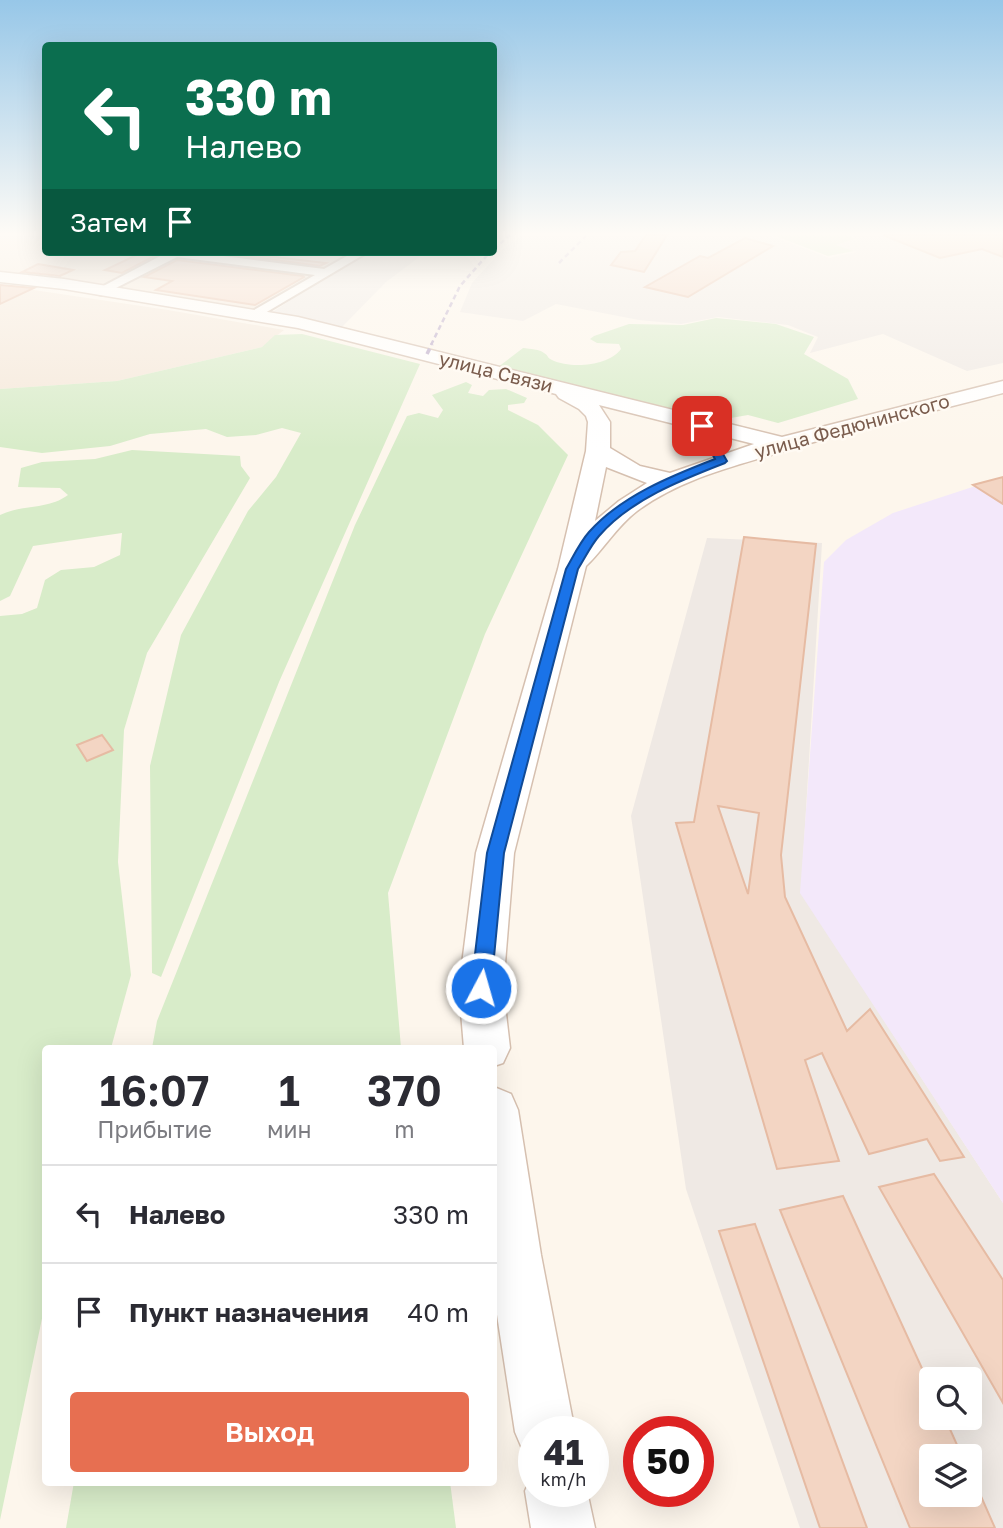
<!DOCTYPE html>
<html lang="ru">
<head>
<meta charset="utf-8">
<style>
  :root { --surface:#fff; --page:#f2f2f3; --text:#2b2b33; --muted:#7c7c81; --line:#e1e1e2; --accent:#e76f51 }
  body { margin:0; font-family:"Golos Text",sans-serif; background:var(--page); color:var(--text); height:100vh; display:flex; flex-direction:column; font-size:26px; white-space:nowrap }
  * { box-sizing:border-box; margin:0 }
  p { font-size:23px; color:var(--muted) }
  .icon { flex:none; width:38px; height:38px; fill:none; stroke:currentColor; stroke-width:2; stroke-linecap:round; stroke-linejoin:round }
  .map { position:relative; flex:1; overflow:hidden }
  .panel { position:absolute; left:42px; top:1045px; width:455px; height:441px; display:flex; flex-direction:column; background:var(--surface); border-radius:7px; box-shadow:0 7px 28px #0002 }
  .panel>* { flex:none }
  .top-card { position:absolute; left:42px; top:42px; width:455px; height:214px; border-radius:7px; box-shadow:0 7px 28px #0002; background:#0b6e4f; color:#fff; overflow:hidden }
  .tools { position:absolute; left:919px; top:1367px; display:grid; gap:14px }
  .tools a { display:grid; place-items:center; width:63px; height:63px; border-radius:7px; background:var(--surface); box-shadow:0 7px 28px #0002; font-size:35px }
  .speed { position:absolute; left:518px; top:1416px; display:flex; gap:14px; font-size:35px; font-weight:700; text-align:center }
  .speed>* { display:grid; place-content:center; width:91px; height:91px; border-radius:50%; background:var(--surface); box-shadow:0 7px 28px #0002; line-height:1 }
  .speed small { font-size:18px; font-weight:400 }
  .speed .limit { border:10px solid #d22; background:#fff; color:#111 }
  .pin { position:absolute; display:grid; place-items:center; width:60px; height:60px; color:#fff; margin:-30px; border-radius:14px; box-shadow:0 4px 10px #0006 }
  .me { position:absolute; width:77px; margin:-38px; rotate:6deg; stroke-linejoin:round; filter:drop-shadow(0 0 5px #0008) }
  .turn { display:flex; align-items:center; gap:24px; height:147px; padding:0 28px; font-size:32px }
  .turn .icon { width:91px; height:91px; stroke-width:2.5 }
  .turn b { display:block; font-size:49px; line-height:60px }
  .then { display:flex; align-items:center; height:66px; padding:0 28px; background:#0003; gap:14px; font-size:26px }
  .eta { display:flex; justify-content:space-evenly; align-items:center; height:119px; text-align:center }
  .eta b { font-size:42px; font-weight:600; line-height:49px }
  .button { display:flex; gap:14px; margin-top:auto; padding:14px 28px }
  .button a { flex:1; height:80px; border-radius:7px; background:var(--accent); color:#fff; font-size:28px; font-weight:600; line-height:80px; text-align:center }
  ul { padding:0; list-style:none }
  li { display:flex; align-items:center; gap:21px; height:98px; padding:0 28px; border-top:2px solid var(--line) }
  li div { flex:1 }
  li b { display:block; font-size:26px }
  li em { font-style:normal }
  .map>svg:first-child { display:block }
  .residential { fill:#f5e8da }
  .industrial { fill:#efe9e4; fill-rule:evenodd }
  .education { fill:#f3e8fa }
  .green { fill:#d8ecc9 }
  .building { fill:#f3d5c3; stroke:#e6bba3; stroke-width:2; fill-rule:evenodd }
  .lines { fill:none; stroke-linecap:round; stroke-linejoin:round }
  .minor-casing { stroke:#d1beb0; stroke-width:4 }
  .secondary-casing { stroke:#d6c0b0; stroke-width:3 }
  .minor { fill:#fff; fill-rule:evenodd }
  .secondary { fill:#fff; fill-rule:evenodd }
  .rail-far1 { stroke:#b9a8c9; stroke-width:2.5; stroke-dasharray:5 3.5; stroke-linecap:butt }
  .rail { stroke:#b9a8c9; stroke-width:3.5; stroke-dasharray:6 4.5; stroke-linecap:butt }
  .route { fill:#1a73e8; stroke:#114b97; stroke-width:2 }
  .labels { text-anchor:middle; stroke-width:5; stroke-linejoin:round; paint-order:stroke }
  .far-street-label { font-size:19px; fill:#7a5c4d; stroke:#fffaf3 }
</style>
</head>
<body>
<div class="map">
<svg width="1003" height="1528" viewBox="0 0 1003 1528">
  <rect width="100%" height="100%" fill="#fdf6ec"/>
  <!-- residential -->
  <g class="residential">
    <polygon points="0,235 45,235 46,252 364,252 264,314 0,275"/>
    <polygon points="0,285 168,310 284,330 262,347 117,381 0,389"/>
  </g>
  <!-- industrial -->
  <g class="industrial">
    <polygon points="523,235 769,235 829,258 856,252 836,245 857,239 850,235 1003,235 1003,363 967,371 883,334 810,353 818,337 788,325 718,317 681,324 639,320 556,304 523,321 460,312 472,283 503,249"/>
    <polygon points="364,252 426,252 386,282 341,328 268,315"/>
    <path d="M 707,538 L 822,543 L 801,893 L 1003,1203 L 1003,1528 L 800,1528 L 686,1189 L 631,816 ZM 931,1379 L 970,1379 L 970,1418 L 931,1418 ZM 931,1456 L 970,1456 L 970,1494 L 931,1494 Z"/>
  </g>
  <!-- education -->
  <polygon class="education" points="1003,477 1003,1203 800,893 824,562 846,540 893,513"/>
  <!-- green -->
  <g class="green">
    <polygon points="773,235 847,235 855,239 836,245 854,251 828,256"/>
    <path d="M 716,318 L 776,324 L 814,337 L 804,354 L 848,379 L 858,399 L 778,423 L 748,415 L 708,422 L 498,367 L 523,348 C 530,349 540,349 544,353 C 550,357 546,357 552,360 C 571,369 609,366 621,349 L 619,344 L 597,343 L 590,339 L 594,336 L 629,324 L 683,325 Z"/>
    <polygon points="302,334 420,364 279,682 161,977 152,973 150,766 181,635 248,511 276,477 301,433 282,428 256,435 227,437 206,429 150,434 110,446 42,453 0,447 0,389 117,381 262,347 275,335"/>
    <polygon points="466,382 472,385 468,393 483,396 489,390 506,389 527,398 524,403 508,405 508,410 538,425 568,455 485,634 388,893 401,1048 152,1048 157,1021 355,525 407,416 419,413 438,418 443,410 432,395"/>
    <path d="M 132,450 L 240,456 L 241,466 L 250,478 L 147,653 L 124,730 L 118,862 L 131,975 L 111,1048 L 46,1048 L 45,1304 L 0,1520 L 0,616 L 22,614 L 37,608 L 45,580 L 61,570 L 94,567 L 120,555 L 122,533 L 33,546 L 10,596 L 0,601 L 0,515 C 23,504 48,510 68,495 L 60,488 L 18,487 L 21,468 L 42,462 L 95,459 Z"/>
    <polygon points="74,1482 450,1482 456,1528 66,1528"/>
  </g>
  <!-- building -->
  <g class="building">
    <polygon points="646,235 667,235 644,272 611,265 621,252 635,251"/>
    <polygon points="883,235 1003,235 1003,257 982,249 940,258"/>
    <polygon points="745,238 773,246 688,297 645,287 700,256 708,258"/>
    <polygon points="143,252 162,252 122,273 105,270"/>
    <polygon points="213,252 231,252 326,263 320,266"/>
    <polygon points="177,260 303,276 304,277 255,305 156,290 172,281 144,277"/>
    <polygon points="38,264 73,270 60,276 22,272"/>
    <polygon points="0,285 34,288 0,304"/>
    <polygon points="1003,477 1003,504 973,485"/>
    <path d="M 744,537 L 816,544 L 781,855 L 785,897 L 847,1031 L 870,1009 L 964,1157 L 940,1161 L 927,1139 L 869,1154 L 822,1053 L 805,1060 L 839,1161 L 777,1169 L 676,823 L 694,822 ZM 718,806 L 759,813 L 748,894 Z"/>
    <polygon points="102,735 113,750 87,761 77,745"/>
    <polygon points="934,1174 1003,1280 1003,1403 879,1187"/>
    <polygon points="843,1196 931,1388 931,1418 945,1418 962,1456 931,1456 931,1494 980,1494 995,1528 910,1528 780,1210"/>
    <polygon points="755,1224 867,1528 820,1528 719,1231"/>
  </g>
  <g class="lines">
    <defs>
      <polygon id="minor" points="168,252 193,252 324,269 354,252 368,252 253,320 249,319 249,313 315,275 177,257 102,295 92,292"/>
      <g id="secondary">
        <path d="M 0,272 L 64,279 L 298,317 L 782,437 L 1003,381 L 1003,393 C 932,412 860,428 790,449 C 737,466 683,477 637,511 C 616,527 604,549 586,566 L 514,853 L 503,988 L 510,1048 L 503,1063 L 494,1066 L 494,1048 L 464,1048 L 459,988 L 476,853 L 558,569 L 586,451 L 588,422 L 586,416 L 579,409 L 559,398 L 556,394 L 298,328 L 64,289 L 0,282 ZM 599,405 L 754,444 L 670,473 L 640,466 L 610,448 L 610,422 ZM 606,467 L 647,483 L 619,501 L 595,521 Z"/>
        <polygon points="494,1087 511,1094 518,1110 541,1255 575,1432 534,1432 534,1457 524,1453 515,1432 494,1295"/>
        <polygon points="534,1470 534,1491 587,1491 595,1528 531,1528 525,1491"/>
      </g>
    </defs>
    <!-- minor casing -->
    <use href="#minor" class="minor-casing"/>
    <!-- secondary casing -->
    <use href="#secondary" class="secondary-casing"/>
    <!-- minor -->
    <use href="#minor" class="minor"/>
    <!-- secondary -->
    <use href="#secondary" class="secondary"/>
    <!-- rail-far1 -->
    <g class="rail-far1">
      <polyline points="494,249 510,235"/>
      <polyline points="559,263 587,235"/>
      <polyline points="431,345 460,286 490,252"/>
    </g>
    <!-- rail -->
    <polyline class="rail" points="427,354 432,344"/>
  </g>
  <!-- sky -->
  <linearGradient id="sky" x2="0" y2="1"><stop stop-color="#97c7e8"/><stop offset="0.52" stop-color="#fefbf6"/><stop offset="1" stop-color="#fefbf6" stop-opacity="0"/></linearGradient>
  <rect width="1003" height="449" fill="url(#sky)"/>
  <!-- route -->
  <path class="route" d="M 698,423 L 707,426 L 727,461 L 725,463 C 681,480 630,500 599,536 C 591,545 585,558 578,569 L 504,853 L 491,988 L 488,994 L 481,996 L 474,994 L 471,988 L 487,853 L 566,569 C 573,557 580,542 589,532 C 621,496 671,476 715,459 L 697,426 Z"/>
  <g class="labels">
    <!-- far-street labels -->
    <g class="far-street-label">
      <text transform="translate(496 372) rotate(14)" y="7">улица Связи</text>
      <text transform="translate(852 426) rotate(-15)" y="7">улица Федюнинского</text>
    </g>
  </g>
</svg>
<div class="tools">
<a><svg class="icon" aria-label="search" viewBox="0 0 24 24"><circle cx="10" cy="10" r="6"/><path d="M15 15l6 6"/></svg></a>
<a><svg class="icon" aria-label="layers" viewBox="0 0 24 24"><path d="M12 4l9 5-9 5-9-5zM3 14l9 5 9-5"/></svg></a>
</div>
<div class="speed"><div>41<small>km/h</small></div><div class="limit">50</div></div>
<div class="pin" style="left:702px;top:426px;background:#d93025"><svg class="icon" aria-label="arrive" viewBox="0 0 24 24"><path d="M6 21V4h12l-3 4 3 4H6"/></svg></div>
<svg class="me" style="left:481px;top:988px" viewBox="-20 -20 40 40"><circle r="17" fill="#1a73e8" stroke="#fff" stroke-width="3"/><path d="M0-11L8 9 0 5-8 9z" fill="#fff"/></svg>
<div class="top-card">
<div class="turn"><svg class="icon" aria-label="left" viewBox="0 0 24 24"><path d="M17 20v-9H6M10 6l-5 5 5 5"/></svg><div><b>330 m</b>Налево</div></div>
<div class="then">Затем<svg class="icon" aria-label="arrive" viewBox="0 0 24 24"><path d="M6 21V4h12l-3 4 3 4H6"/></svg></div>
</div>
<section class="panel">
<div class="eta">
<div><b>16:07</b><p>Прибытие</p></div>
<div><b>1</b><p>мин</p></div>
<div><b>370</b><p>m</p></div>
</div>
<ul>
<li><svg class="icon" aria-label="left" viewBox="0 0 24 24"><path d="M17 20v-9H6M10 6l-5 5 5 5"/></svg><div><b>Налево</b></div><em>330 m</em></li>
<li><svg class="icon" aria-label="arrive" viewBox="0 0 24 24"><path d="M6 21V4h12l-3 4 3 4H6"/></svg><div><b>Пункт назначения</b></div><em>40 m</em></li>
</ul>
<div class="button"><a>Выход</a></div>
</section>
</div>
</body>
</html>
